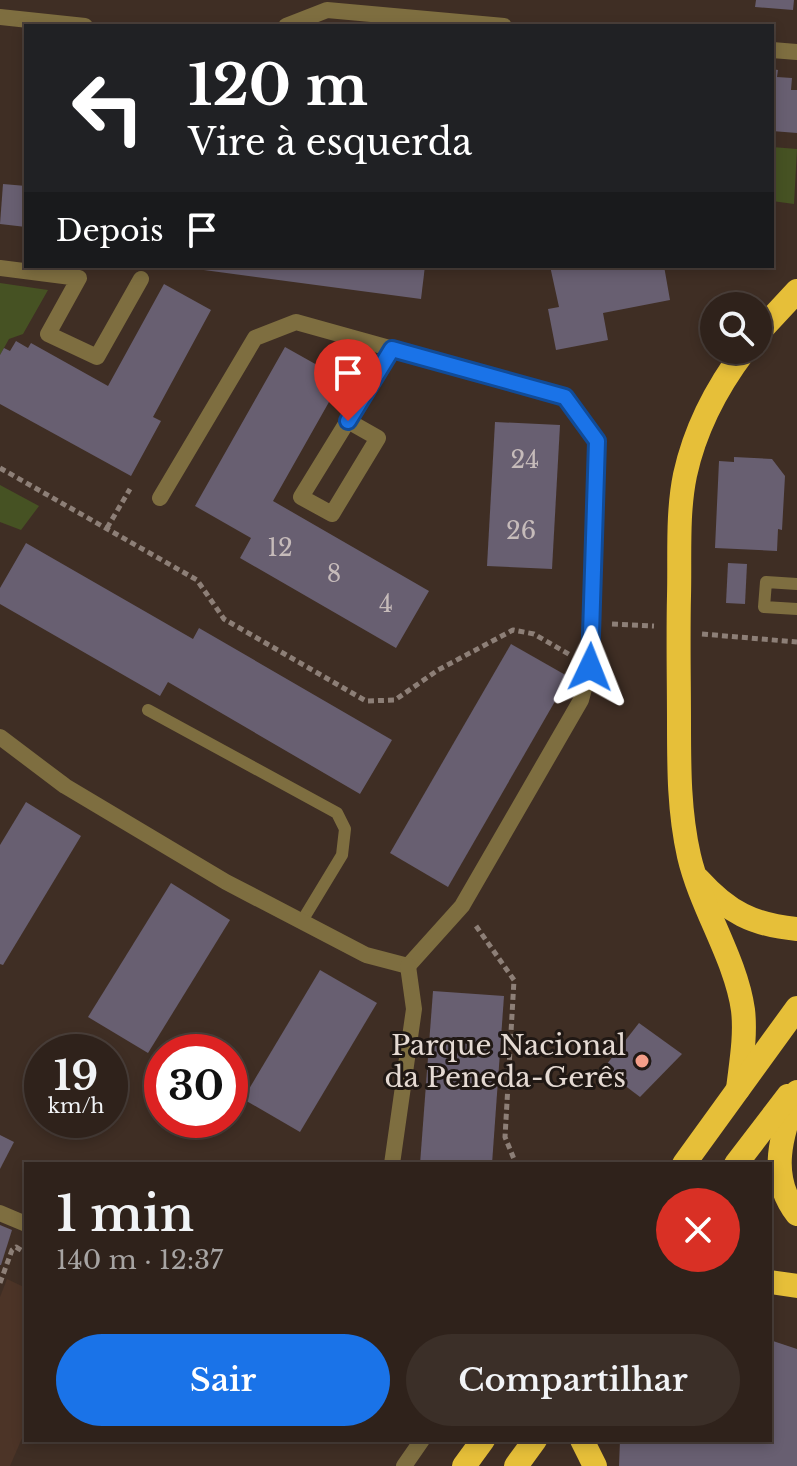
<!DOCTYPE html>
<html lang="pt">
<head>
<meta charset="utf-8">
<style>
  :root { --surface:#2f221b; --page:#3b2f28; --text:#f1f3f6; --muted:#a7a4a3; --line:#4a3f3a; --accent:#1a73e8 }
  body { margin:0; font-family:"Libre Baskerville",serif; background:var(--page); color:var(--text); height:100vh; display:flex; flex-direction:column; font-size:30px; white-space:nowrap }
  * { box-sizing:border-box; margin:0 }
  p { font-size:26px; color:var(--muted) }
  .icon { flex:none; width:44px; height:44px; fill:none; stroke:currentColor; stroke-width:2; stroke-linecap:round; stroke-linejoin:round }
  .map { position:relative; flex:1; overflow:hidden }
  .drawer { position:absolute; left:24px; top:1162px; width:748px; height:280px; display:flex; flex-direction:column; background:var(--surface); border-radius:0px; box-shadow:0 4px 12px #0003,0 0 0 2px var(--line) }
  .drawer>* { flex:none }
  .banner { position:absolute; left:24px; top:24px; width:750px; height:244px; border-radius:0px; box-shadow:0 4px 12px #0003,0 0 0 2px var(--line); background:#202124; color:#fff; overflow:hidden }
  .buttons { position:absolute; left:700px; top:292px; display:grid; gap:16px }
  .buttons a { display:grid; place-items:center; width:72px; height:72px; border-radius:50%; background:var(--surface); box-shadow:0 4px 12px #0003,0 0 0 2px var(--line); font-size:40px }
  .speed { position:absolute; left:24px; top:1034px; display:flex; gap:16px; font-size:40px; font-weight:700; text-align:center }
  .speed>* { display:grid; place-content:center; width:104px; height:104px; border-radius:50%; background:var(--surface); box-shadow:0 4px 12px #0003,0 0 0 2px var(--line); line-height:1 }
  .speed small { font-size:20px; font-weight:400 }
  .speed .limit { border:12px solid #d22; background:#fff; color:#111 }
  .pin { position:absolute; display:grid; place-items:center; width:68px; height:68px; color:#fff; margin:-82px -34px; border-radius:50% 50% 50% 0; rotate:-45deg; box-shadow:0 0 8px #0007 }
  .pin .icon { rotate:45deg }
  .me { position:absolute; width:88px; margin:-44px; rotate:2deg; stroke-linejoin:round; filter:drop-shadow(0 0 6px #0008) }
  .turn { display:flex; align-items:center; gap:28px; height:168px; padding:0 32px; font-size:36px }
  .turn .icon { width:104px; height:104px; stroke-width:2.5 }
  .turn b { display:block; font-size:56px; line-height:68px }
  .then { display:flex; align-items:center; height:76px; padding:0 32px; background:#0003; gap:16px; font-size:30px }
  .round { display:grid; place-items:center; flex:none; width:84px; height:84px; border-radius:42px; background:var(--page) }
  .head { display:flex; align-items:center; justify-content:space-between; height:136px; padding:0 32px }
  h1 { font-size:48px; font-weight:600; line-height:60px }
  .button { display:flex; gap:16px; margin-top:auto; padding:16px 32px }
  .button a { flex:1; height:92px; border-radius:48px; background:var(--accent); color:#fff; font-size:32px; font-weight:600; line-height:92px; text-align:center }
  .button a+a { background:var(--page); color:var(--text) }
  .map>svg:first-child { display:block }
  .built { fill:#4c3427 }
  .green { fill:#465223 }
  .building { fill:#685f71 }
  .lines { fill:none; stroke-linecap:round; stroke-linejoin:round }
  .path { stroke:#8d7f77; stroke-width:5; stroke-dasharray:6 4; stroke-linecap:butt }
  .lane { stroke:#7e6e40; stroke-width:12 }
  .street { stroke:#7e6e40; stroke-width:16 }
  .highway { stroke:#e6bf39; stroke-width:24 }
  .route-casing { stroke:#114b97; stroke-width:20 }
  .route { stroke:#1a73e8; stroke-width:14 }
  .poi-dot { fill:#f49e89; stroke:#201814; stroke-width:3 }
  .labels { text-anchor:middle; stroke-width:6; stroke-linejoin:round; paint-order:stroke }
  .number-label { font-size:24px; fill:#c6bbba }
  .poi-label { font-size:28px; fill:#e5dad3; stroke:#201814; text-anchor:end }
</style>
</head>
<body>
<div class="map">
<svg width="797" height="1466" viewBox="0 0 797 1466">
  <rect width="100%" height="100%" fill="#3f2e24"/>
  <!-- built -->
  <polygon class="built" points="7,1279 26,1288 26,1429 10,1466 0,1466 0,1297"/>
  <!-- green -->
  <g class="green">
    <polygon points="772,147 797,149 794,204 772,201"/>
    <polygon points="0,283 48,290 23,334 9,339 0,355"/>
    <polygon points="0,485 39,506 21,530 0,522"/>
  </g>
  <!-- building -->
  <g class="building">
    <polygon points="756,0 794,0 793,10 755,7"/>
    <polygon points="772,69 778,70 777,77 792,78 791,90 797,90 797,133 772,131"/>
    <polygon points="3,184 26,186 26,227 0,224"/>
    <polygon points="174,266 425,266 421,299"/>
    <polygon points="550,266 664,266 670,300 603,313 608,340 556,350 548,309 559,307"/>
    <polygon points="164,284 211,310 153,417 161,421 131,476 0,404 0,355 4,348 10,351 16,341 28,348 31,343 108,386"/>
    <polygon points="285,347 342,379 273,501 429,591 396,648 240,558 251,538 195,506"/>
    <polygon points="495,422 560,425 552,569 487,566"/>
    <polygon points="734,457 772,459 785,476 782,530 778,529 777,551 715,548 719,461 734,462"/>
    <polygon points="26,543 193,639 199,628 392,740 360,794 168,682 160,696 0,604 0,588"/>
    <polygon points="728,563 747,564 745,604 726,603"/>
    <polygon points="511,644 569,677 448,887 390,853"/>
    <polygon points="26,802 81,836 3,965 0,964 0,845"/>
    <polygon points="171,883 230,920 148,1053 88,1017"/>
    <polygon points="320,970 377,1003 300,1132 243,1099"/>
    <polygon points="433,991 504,996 492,1164 420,1164"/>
    <polygon points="639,1023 682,1054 640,1097 603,1069"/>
    <polygon points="0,1135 14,1142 0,1169"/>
    <polygon points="0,1225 12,1230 1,1265 0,1265"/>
    <polygon points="770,1340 797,1349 797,1466 619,1466 620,1440 770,1440"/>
  </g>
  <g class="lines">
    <!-- path -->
    <g class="path">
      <polyline points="0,468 197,580 224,619 366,701 395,700 438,670 513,630 534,634 572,656"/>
      <polyline points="107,528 130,489"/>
      <polyline points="612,624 654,626"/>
      <polyline points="702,634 797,642"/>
      <polyline points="476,926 514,980 505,1137 516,1164"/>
      <polyline points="0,1283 12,1250 16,1247 26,1253"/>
    </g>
    <!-- lane -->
    <g class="lane">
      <polyline points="797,584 766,582 764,607 797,609"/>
      <polyline points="148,710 337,813 345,829 342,855 302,921"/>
    </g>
    <!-- street -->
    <g class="street">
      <polyline points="0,17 85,26"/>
      <polyline points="286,26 327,10 504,26"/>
      <polyline points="772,50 797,52"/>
      <polyline points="0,268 79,278 48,334 97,357 141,279"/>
      <polyline points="348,421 378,438 332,514 301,497 392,349"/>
      <polyline points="0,737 65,786 226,882 366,955 408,966 462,906 581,700 590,667 597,441 565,397 296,322 255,338 160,498"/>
      <polyline points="392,1164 414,1009 408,966"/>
      <polyline points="0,1213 26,1224"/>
      <polyline points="404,1466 422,1440"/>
    </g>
    <!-- highway -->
    <g class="highway">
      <polyline points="758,333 797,291"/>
      <path d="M 699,880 C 728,912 753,925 797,929"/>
      <path d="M 738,1089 C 741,1063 746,1036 743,1010 C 736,959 701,908 689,856 C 679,812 679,768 679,723 C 679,681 678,638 679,596 C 680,556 677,514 685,475 C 695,429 717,387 745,350"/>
      <path d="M 797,1092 C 782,1134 767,1175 797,1214"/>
      <polyline points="684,1164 797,1008"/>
      <polyline points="736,1164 788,1096"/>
      <polyline points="770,1282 797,1286"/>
      <polyline points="582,1440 595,1466"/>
      <polyline points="464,1466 483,1440"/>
      <polyline points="516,1466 535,1440"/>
    </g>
  </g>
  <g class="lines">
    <defs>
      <polyline id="route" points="348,421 392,349 565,397 597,441 590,667"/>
    </defs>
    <!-- route casing -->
    <use href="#route" class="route-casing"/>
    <!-- route -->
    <use href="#route" class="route"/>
  </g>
  <!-- markers -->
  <circle class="poi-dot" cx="642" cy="1061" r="8"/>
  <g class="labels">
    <!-- number labels -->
    <g class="number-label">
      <text x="525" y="468">24</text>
      <text x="521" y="539">26</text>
      <text x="280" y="556">12</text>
      <text x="334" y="582">8</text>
      <text x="386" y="612">4</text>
    </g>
    <!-- poi labels -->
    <g class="poi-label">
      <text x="626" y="1055">Parque Nacional<tspan x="626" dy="32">da Peneda-Gerês</tspan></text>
    </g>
  </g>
</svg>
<div class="buttons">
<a><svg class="icon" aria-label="search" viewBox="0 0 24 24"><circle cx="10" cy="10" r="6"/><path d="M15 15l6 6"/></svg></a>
</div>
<div class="speed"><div>19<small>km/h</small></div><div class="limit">30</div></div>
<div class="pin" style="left:348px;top:421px;background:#d93025"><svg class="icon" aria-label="arrive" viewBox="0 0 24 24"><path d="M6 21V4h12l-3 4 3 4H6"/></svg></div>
<svg class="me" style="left:590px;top:667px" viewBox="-20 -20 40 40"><path d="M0-17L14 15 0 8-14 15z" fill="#1a73e8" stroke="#fff" stroke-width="4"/></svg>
<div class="banner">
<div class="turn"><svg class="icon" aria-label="left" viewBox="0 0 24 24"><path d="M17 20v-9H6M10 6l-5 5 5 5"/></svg><div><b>120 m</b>Vire à esquerda</div></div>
<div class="then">Depois<svg class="icon" aria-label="arrive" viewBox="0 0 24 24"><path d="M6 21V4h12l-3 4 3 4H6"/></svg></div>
</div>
<section class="drawer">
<div class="head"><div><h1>1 min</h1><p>140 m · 12:37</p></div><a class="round" style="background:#d93025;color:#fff"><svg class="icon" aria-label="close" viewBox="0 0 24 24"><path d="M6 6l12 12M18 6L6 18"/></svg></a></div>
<div class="button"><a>Sair</a><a>Compartilhar</a></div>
</section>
</div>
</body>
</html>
